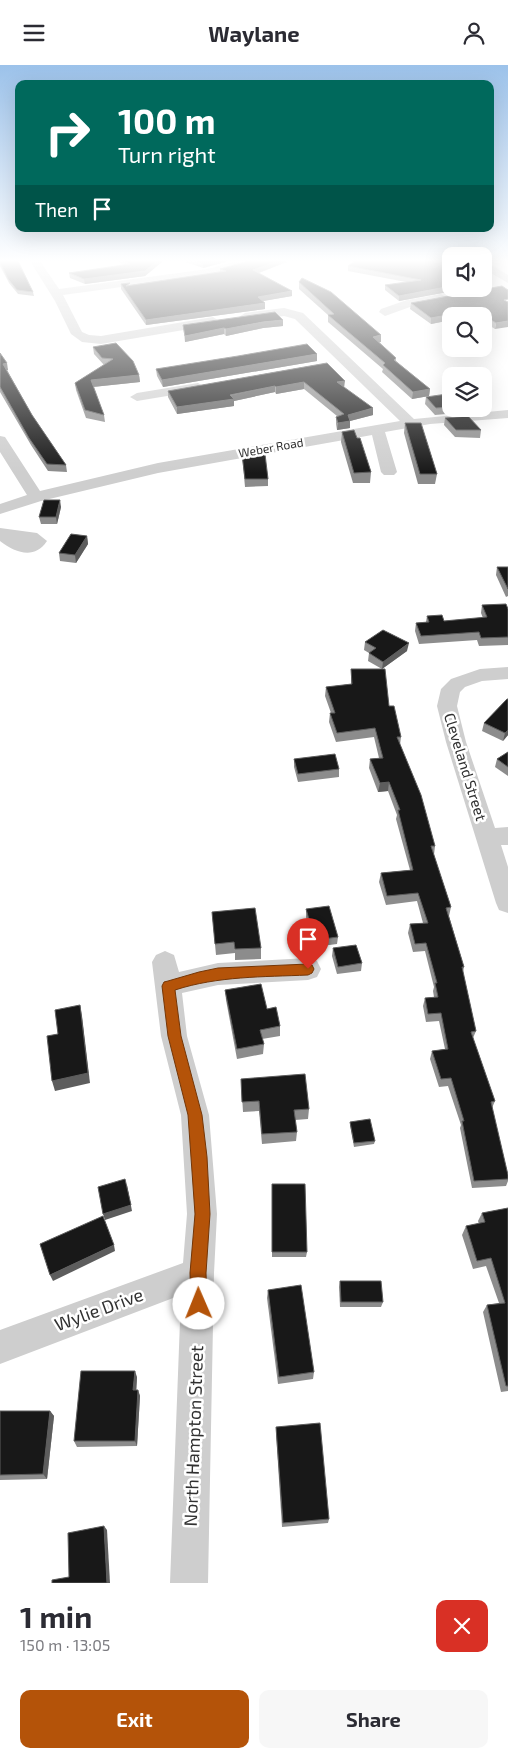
<!DOCTYPE html>
<html lang="en">
<head>
<meta charset="utf-8">
<style>
  :root { --surface:#fff; --page:#f7f7f7; --text:#2b2b33; --muted:#7c7c81; --accent:#b45309 }
  body { margin:0; font-family:"Exo 2",sans-serif; background:var(--page); color:var(--text); height:100vh; display:flex; flex-direction:column; font-size:19px; white-space:nowrap }
  * { box-sizing:border-box; margin:0 }
  p { font-size:16px; color:var(--muted) }
  .icon { flex:none; width:28px; height:28px; fill:none; stroke:currentColor; stroke-width:2; stroke-linecap:round; stroke-linejoin:round }
  .map { position:relative; height:1518px; overflow:hidden }
  .drawer { display:flex; flex-direction:column; background:var(--surface); flex:1 }
  .drawer>* { flex:none }
  .guide { position:absolute; left:15px; top:15px; width:479px; height:152px; border-radius:10px; box-shadow:0 5px 20px #0002; background:#00695c; color:#fff; overflow:hidden }
  .controls { position:absolute; left:442px; top:182px; display:grid; gap:10px }
  .controls a { display:grid; place-items:center; width:50px; height:50px; border-radius:10px; background:var(--surface); box-shadow:0 5px 20px #0002; font-size:25px }
  .pin { position:absolute; display:grid; place-items:center; width:42px; height:42px; color:#fff; margin:-51px -21px; border-radius:50% 50% 50% 0; rotate:-45deg; box-shadow:0 0 5px #0007 }
  .pin .icon { rotate:45deg }
  .me { position:absolute; width:55px; margin:-28px; rotate:359deg; stroke-linejoin:round; filter:drop-shadow(0 0 4px #0008) }
  .turn { display:flex; align-items:center; gap:18px; height:105px; padding:0 20px; font-size:22px }
  .turn .icon { width:65px; height:65px; stroke-width:2.5 }
  .turn b { display:block; font-size:35px; line-height:42px }
  .then { display:flex; align-items:center; height:48px; padding:0 20px; background:#0003; gap:10px; font-size:19px }
  .round { display:grid; place-items:center; flex:none; width:52px; height:52px; border-radius:10px; background:var(--page) }
  .overview { display:flex; align-items:center; justify-content:space-between; height:85px; padding:0 20px }
  h1 { font-size:30px; font-weight:700; line-height:38px }
  .cta { display:flex; gap:10px; margin-top:auto; padding:10px 20px }
  .cta a { flex:1; height:58px; border-radius:10px; background:var(--accent); color:#fff; font-size:20px; font-weight:700; line-height:58px; text-align:center }
  .cta a+a { background:var(--page); color:var(--text) }
  header { display:flex; justify-content:space-between; align-items:center; height:65px; padding:0 20px; background:var(--surface); font-size:22px; font-weight:700 }
  .map>svg:first-child { display:block }
  .lines { fill:none; stroke-linecap:round; stroke-linejoin:round }
  .minor { fill:#cecece; fill-rule:evenodd }
  .wall { fill:#8c8c8c }
  .shaded-wall { fill:#5d5d5d }
  .building { fill:#181818; stroke:#5d5d5d }
  .route { fill:#b45309; stroke:#753606 }
  .labels { text-anchor:middle; stroke-width:5; stroke-linejoin:round; paint-order:stroke }
  .far-street-label { font-size:12px; fill:#313131; stroke:#fff }
  .street-label { font-size:15px; fill:#313131; stroke:#fff }
  .near-street-label { font-size:18px; fill:#313131; stroke:#fff }
</style>
</head>
<body>
<header><svg class="icon" aria-label="menu" viewBox="0 0 24 24"><path d="M4 6h16M4 12h16M4 18h16"/></svg>Waylane<svg class="icon" aria-label="person" viewBox="0 0 24 24"><circle cx="12" cy="8" r="4"/><path d="M4 21q1-7 8-7t8 7"/></svg></header>
<div class="map">
<svg width="508" height="1518" viewBox="0 0 508 1518">
  <rect width="100%" height="100%" fill="#fff"/>
  <g class="lines">
    <!-- minor -->
    <g class="minor">
      <polygon points="30,196 40,196 59,224 208,204 236,196 252,196 251,198 209,210 63,230 82,267 89,270 101,271 213,252 219,256 213,260 101,279 82,277 71,269 55,236"/>
      <polygon points="484,196 508,210 508,218 484,204"/>
      <polygon points="441,229 447,233 445,235 410,242 385,251 379,247 381,244 407,235"/>
      <polygon points="284,243 303,248 414,354 508,345 508,353 430,359 385,367 397,407 394,410 384,410 381,407 372,370 158,408 41,436 0,449 0,439 27,430 0,387 0,371 5,372 40,426 158,398 400,356 295,254 284,251 245,256 239,252 245,248"/>
      <polygon points="198,318 205,322 203,325 137,336 130,332 137,328"/>
      <path d="M 0,463 L 37,468 L 47,476 C 34,495 16,488 0,476 Z"/>
      <polygon points="508,602 508,614 482,616 465,622 460,627 457,641 466,677 495,763 508,762 508,780 501,780 508,802 508,848 499,845 496,838 446,677 437,641 441,624 451,614 480,604"/>
      <polygon points="165,886 174,890 179,907 218,898 308,893 317,896 321,904 317,912 308,915 218,920 182,928 187,971 209,1050 217,1149 214,1208 208,1518 170,1518 181,1230 0,1299 0,1265 183,1198 187,1149 181,1050 161,971 152,897 156,890"/>
    </g>
  </g>
  <!-- wall -->
  <g class="wall">
    <polygon points="0,196 33,227 34,231 18,229 9,218 0,201"/>
    <polygon points="117,196 163,196 145,211 85,219 70,213 69,208 124,200"/>
    <polygon points="183,196 229,196 203,203"/>
    <polygon points="248,196 289,196 259,208 292,231 262,236 265,238 265,244 146,260 121,224 121,219 130,220 220,207 220,204"/>
    <polygon points="350,196 451,196 451,224 464,224 399,236 385,225 385,220 406,217 348,206 348,201 354,197"/>
    <polygon points="299,217 381,277 379,277 396,293 396,296 430,324 429,331 412,334 382,307 383,304 328,257 328,250 299,224"/>
    <polygon points="502,221 495,264 484,257 484,251 451,251 451,255 431,259 410,244 411,238"/>
    <polygon points="183,260 283,261 263,263 226,271 224,269 185,277"/>
    <polygon points="93,282 139,310 140,317 93,322 104,350 105,357 86,353 76,325 75,318 104,300 94,289"/>
    <polygon points="0,288 8,305 7,305 32,350 66,400 67,407 48,406 31,380 0,327"/>
    <polygon points="317,289 317,296 163,322 157,311 156,304"/>
    <polygon points="327,298 344,323 373,350 350,356 350,363 337,365 336,359 336,352 337,351 304,324 276,329 275,327 234,336 234,341 177,349 168,332 168,326"/>
    <polygon points="426,332 451,333 451,344 458,344 457,348 435,350 425,339"/>
    <polygon points="445,353 481,365 480,373 455,372 444,360"/>
    <polygon points="405,358 437,409 435,419 418,419 404,368"/>
    <polygon points="342,367 357,373 371,407 370,418 353,418 341,377"/>
    <polygon points="242,389 268,414 268,421 245,422"/>
    <polygon points="61,442 57,459 41,459 39,452"/>
    <polygon points="87,471 88,479 76,498 60,496 59,488"/>
    <polygon points="497,502 508,502 508,531 506,532 496,510"/>
    <polygon points="482,540 508,544 508,580 479,581 477,575 419,579 415,566 416,558 426,557 427,551 444,556 483,553 481,548"/>
    <polygon points="365,577 407,586 382,604 389,641 401,672 400,680 435,781 434,790 451,842 449,851 464,902 463,907 476,966 473,973 495,1036 492,1043 508,1110 508,1116 506,1121 472,1123 460,1063 461,1060 448,1021 439,1022 430,994 432,986 445,984 439,956 426,957 423,941 425,933 434,932 433,926 434,922 425,886 413,887 408,868 410,859 423,858 417,836 386,840 379,817 381,808 410,805 396,754 397,750 388,726 378,727 369,703 370,694 379,693 374,672 336,677 329,657 330,648 331,648 325,631 326,622 351,619 351,604 382,604 368,596 369,588 364,585"/>
    <polygon points="508,634 508,670 503,676 482,666 484,658"/>
    <polygon points="508,687 508,711 495,702 497,694"/>
    <polygon points="294,694 339,704 339,712 298,717 294,702"/>
    <polygon points="306,844 338,872 337,879 314,882 306,852"/>
    <polygon points="212,847 261,883 261,894 235,895 235,888 216,890"/>
    <polygon points="333,883 362,898 361,906 337,909 332,891"/>
    <polygon points="225,925 267,944 280,961 280,971 262,974 264,979 263,989 237,994 226,935"/>
    <polygon points="241,1014 309,1044 308,1054 295,1055 297,1067 296,1076 262,1079 259,1046 243,1047"/>
    <polygon points="350,1057 375,1076 374,1079 354,1082 350,1060"/>
    <polygon points="272,1119 307,1187 306,1192 272,1192"/>
    <polygon points="508,1143 508,1326 501,1327 483,1247 487,1240 499,1238 486,1201 473,1204 462,1170 466,1161 479,1159 478,1156 482,1148"/>
    <polygon points="340,1216 383,1237 381,1242 340,1242 339,1222"/>
    <polygon points="268,1225 314,1307 313,1314 278,1319 267,1233"/>
    <polygon points="137,1312 136,1325 138,1325 140,1331 137,1381 77,1382 74,1376"/>
    <polygon points="0,1346 50,1346 54,1351 47,1414 0,1415"/>
    <polygon points="276,1362 329,1454 328,1458 282,1462 276,1368"/>
  </g>
  <!-- shaded-wall -->
  <g class="shaded-wall">
    <polygon points="157,196 163,196 145,211 85,219 84,214"/>
    <polygon points="210,196 229,196 203,203 203,198"/>
    <polygon points="277,196 289,196 253,210 253,205"/>
    <polygon points="490,214 490,219 484,221 484,217"/>
    <polygon points="451,221 451,224 464,224 399,236 399,231"/>
    <polygon points="292,226 292,231 258,237 258,232"/>
    <polygon points="265,238 265,244 146,260 146,255"/>
    <polygon points="475,245 474,251 451,251 451,255 431,259 431,253"/>
    <polygon points="283,255 283,261 263,263 226,271 226,264 263,257"/>
    <polygon points="508,256 508,262 495,264 496,258"/>
    <polygon points="224,263 224,269 185,277 185,271"/>
    <polygon points="381,270 381,277 373,278 373,272"/>
    <polygon points="317,289 317,296 163,322 162,315"/>
    <polygon points="7,298 8,305 4,306 3,299"/>
    <polygon points="139,310 140,317 92,322 91,315"/>
    <polygon points="345,316 344,323 337,317"/>
    <polygon points="304,317 304,324 276,329 276,322"/>
    <polygon points="275,321 275,327 234,336 234,341 177,349 177,342"/>
    <polygon points="430,324 429,331 412,334 413,327"/>
    <polygon points="373,343 373,350 350,356 350,363 337,365 338,358 348,350"/>
    <polygon points="60,435 61,442 57,459 56,452"/>
    <polygon points="87,471 88,479 76,498 75,490"/>
    <polygon points="409,578 407,586 382,604 383,597"/>
    <polygon points="508,665 508,670 503,676 505,668"/>
    <polygon points="389,717 388,726 378,727 380,718"/>
    <polygon points="80,940 82,951 90,1018 55,1026 52,1016"/>
    <polygon points="127,1120 132,1146 105,1155 103,1149"/>
    <polygon points="114,1180 115,1186 53,1216 50,1210"/>
    <polygon points="135,1306 137,1312 136,1331 133,1325"/>
    <polygon points="138,1325 140,1331 137,1381 135,1376"/>
    <polygon points="50,1346 54,1351 47,1414 43,1409"/>
    <polygon points="104,1461 107,1465 110,1518 107,1518"/>
  </g>
  <!-- building -->
  <g class="building">
    <polygon points="0,196 18,196 33,227 17,225 8,214 0,198"/>
    <polygon points="125,196 157,196 145,206 84,214 69,208 130,199"/>
    <polygon points="197,196 210,196 203,198"/>
    <polygon points="248,196 277,196 253,205 292,226 258,232 265,238 146,255 121,219 130,218 126,221 226,206 220,204"/>
    <polygon points="355,196 451,196 451,221 399,231 385,220 421,215 348,201"/>
    <polygon points="484,210 490,214 484,217"/>
    <polygon points="302,213 331,227 381,270 373,272 396,293 394,295 430,324 413,327 383,300 385,298 328,250 334,249 299,217"/>
    <polygon points="502,221 508,225 508,234 504,235 508,237 508,256 496,258 475,245 431,253 411,238"/>
    <polygon points="275,247 283,255 263,257 226,264 224,263 185,271 183,260"/>
    <polygon points="116,278 133,296 139,310 91,315 104,350 85,345 75,318 113,294 102,293 93,282"/>
    <polygon points="307,279 317,289 162,315 156,304 238,291"/>
    <polygon points="0,288 7,298 3,299 32,350 66,400 47,399 29,373 0,322"/>
    <polygon points="327,298 345,316 337,317 373,343 348,350 350,356 338,358 336,352 344,349 304,317 276,322 275,321 230,330 234,334 177,342 168,326"/>
    <polygon points="447,329 451,333 451,342 436,343 426,332"/>
    <polygon points="468,351 481,365 456,365 445,353"/>
    <polygon points="405,358 421,358 437,409 420,409"/>
    <polygon points="354,365 357,373 360,373 371,407 354,408 342,367"/>
    <polygon points="242,389 265,389 268,414 245,414"/>
    <polygon points="44,435 60,435 56,452 39,452"/>
    <polygon points="71,469 87,471 75,490 59,488"/>
    <polygon points="497,502 508,502 508,524"/>
    <polygon points="506,539 508,544 508,572 481,573 479,567 421,571 416,558 429,557 427,551 442,550 444,556 487,552 482,540"/>
    <polygon points="383,565 409,578 383,597 369,588 376,583 365,577"/>
    <polygon points="351,604 385,604 389,641 394,641 401,672 397,672 421,730 435,781 431,781 451,842 446,843 464,902 462,902 476,966 471,967 495,1036 491,1037 508,1110 508,1114 474,1116 462,1056 464,1056 451,1013 441,1014 432,986 448,984 441,948 428,949 425,933 438,932 435,918 437,918 426,878 415,879 410,859 428,858 418,828 387,831 381,808 413,805 398,745 400,745 389,717 380,718 370,694 383,693 375,663 337,668 330,648 335,648 326,622 352,619"/>
    <polygon points="507,634 508,634 508,665 505,668 484,658"/>
    <polygon points="508,687 508,702 497,694"/>
    <polygon points="335,689 339,704 298,709 294,694"/>
    <polygon points="329,841 338,872 315,875 306,844"/>
    <polygon points="255,843 261,883 235,884 234,877 215,879 212,847"/>
    <polygon points="356,880 362,898 338,902 333,883"/>
    <polygon points="261,919 267,944 276,942 280,961 260,965 264,979 237,984 225,925"/>
    <polygon points="80,940 88,1008 52,1016 47,971 58,969 55,945"/>
    <polygon points="305,1009 309,1044 294,1045 297,1067 262,1069 259,1036 242,1037 241,1014"/>
    <polygon points="370,1054 375,1076 354,1078 350,1057"/>
    <polygon points="125,1114 131,1140 103,1149 98,1122"/>
    <polygon points="272,1119 305,1119 307,1187 272,1187"/>
    <polygon points="508,1143 508,1321 506,1321 487,1240 505,1238 491,1193 477,1196 466,1161 485,1157 482,1148"/>
    <polygon points="103,1151 114,1180 50,1210 40,1179"/>
    <polygon points="340,1216 381,1216 383,1237 341,1237"/>
    <polygon points="301,1220 314,1307 279,1312 268,1225"/>
    <polygon points="81,1306 135,1306 133,1325 138,1325 135,1376 74,1376"/>
    <polygon points="0,1346 50,1346 43,1409 0,1410"/>
    <polygon points="320,1358 329,1454 283,1458 276,1362"/>
    <polygon points="104,1461 107,1518 52,1518 52,1515 69,1512 68,1468"/>
  </g>
  <!-- sky -->
  <linearGradient id="sky" x2="0" y2="1"><stop stop-color="#9cc2ea"/><stop offset="0.48" stop-color="#fff"/><stop offset="1" stop-color="#fff" stop-opacity="0"/></linearGradient>
  <rect width="508" height="408" fill="url(#sky)"/>
  <!-- route -->
  <path class="route" d="M 308,899 L 312,900 L 314,904 L 312,908 L 308,910 C 263,912 218,911 175,925 L 181,971 L 202,1050 L 207,1092 L 210,1149 L 206,1208 L 207,1239 L 205,1245 L 199,1247 L 193,1245 L 191,1239 L 190,1208 L 195,1149 L 188,1050 L 168,971 L 162,921 L 164,917 L 168,916 L 199,907 L 218,903 Z"/>
  <g class="labels">
    <!-- far-street labels -->
    <g class="far-street-label">
      <text transform="translate(271 383) rotate(-10)" y="4">Weber Road</text>
    </g>
    <!-- street labels -->
    <g class="street-label">
      <text transform="translate(465 702) rotate(73)" y="5">Cleveland Street</text>
    </g>
    <!-- near-street labels -->
    <g class="near-street-label">
      <text transform="translate(99 1245) rotate(-20)" y="6">Wylie Drive</text>
      <text transform="translate(194 1371) rotate(-88)" y="6">North Hampton Street</text>
    </g>
  </g>
</svg>
<div class="controls">
<a><svg class="icon" aria-label="sound" viewBox="0 0 24 24"><path d="M4 9h4l5-4v14l-5-4H4zM17 9q2 3 0 6"/></svg></a>
<a><svg class="icon" aria-label="search" viewBox="0 0 24 24"><circle cx="10" cy="10" r="6"/><path d="M15 15l6 6"/></svg></a>
<a><svg class="icon" aria-label="layers" viewBox="0 0 24 24"><path d="M12 4l9 5-9 5-9-5zM3 14l9 5 9-5"/></svg></a>
</div>
<div class="pin" style="left:308px;top:904px;background:#d93025"><svg class="icon" aria-label="arrive" viewBox="0 0 24 24"><path d="M6 21V4h12l-3 4 3 4H6"/></svg></div>
<svg class="me" style="left:199px;top:1239px" viewBox="-20 -20 40 40"><circle r="19" fill="#fff"/><path d="M0-13L10 11 0 6-10 11z" fill="#b45309"/></svg>
<div class="guide">
<div class="turn"><svg class="icon" aria-label="right" viewBox="0 0 24 24"><path d="M7 20v-9h11M14 6l5 5-5 5"/></svg><div><b>100 m</b>Turn right</div></div>
<div class="then">Then<svg class="icon" aria-label="arrive" viewBox="0 0 24 24"><path d="M6 21V4h12l-3 4 3 4H6"/></svg></div>
</div>
</div>
<section class="drawer">
<div class="overview"><div><h1>1 min</h1><p>150 m · 13:05</p></div><a class="round" style="background:#d93025;color:#fff"><svg class="icon" aria-label="close" viewBox="0 0 24 24"><path d="M6 6l12 12M18 6L6 18"/></svg></a></div>
<div class="cta"><a>Exit</a><a>Share</a></div>
</section>
</body>
</html>
